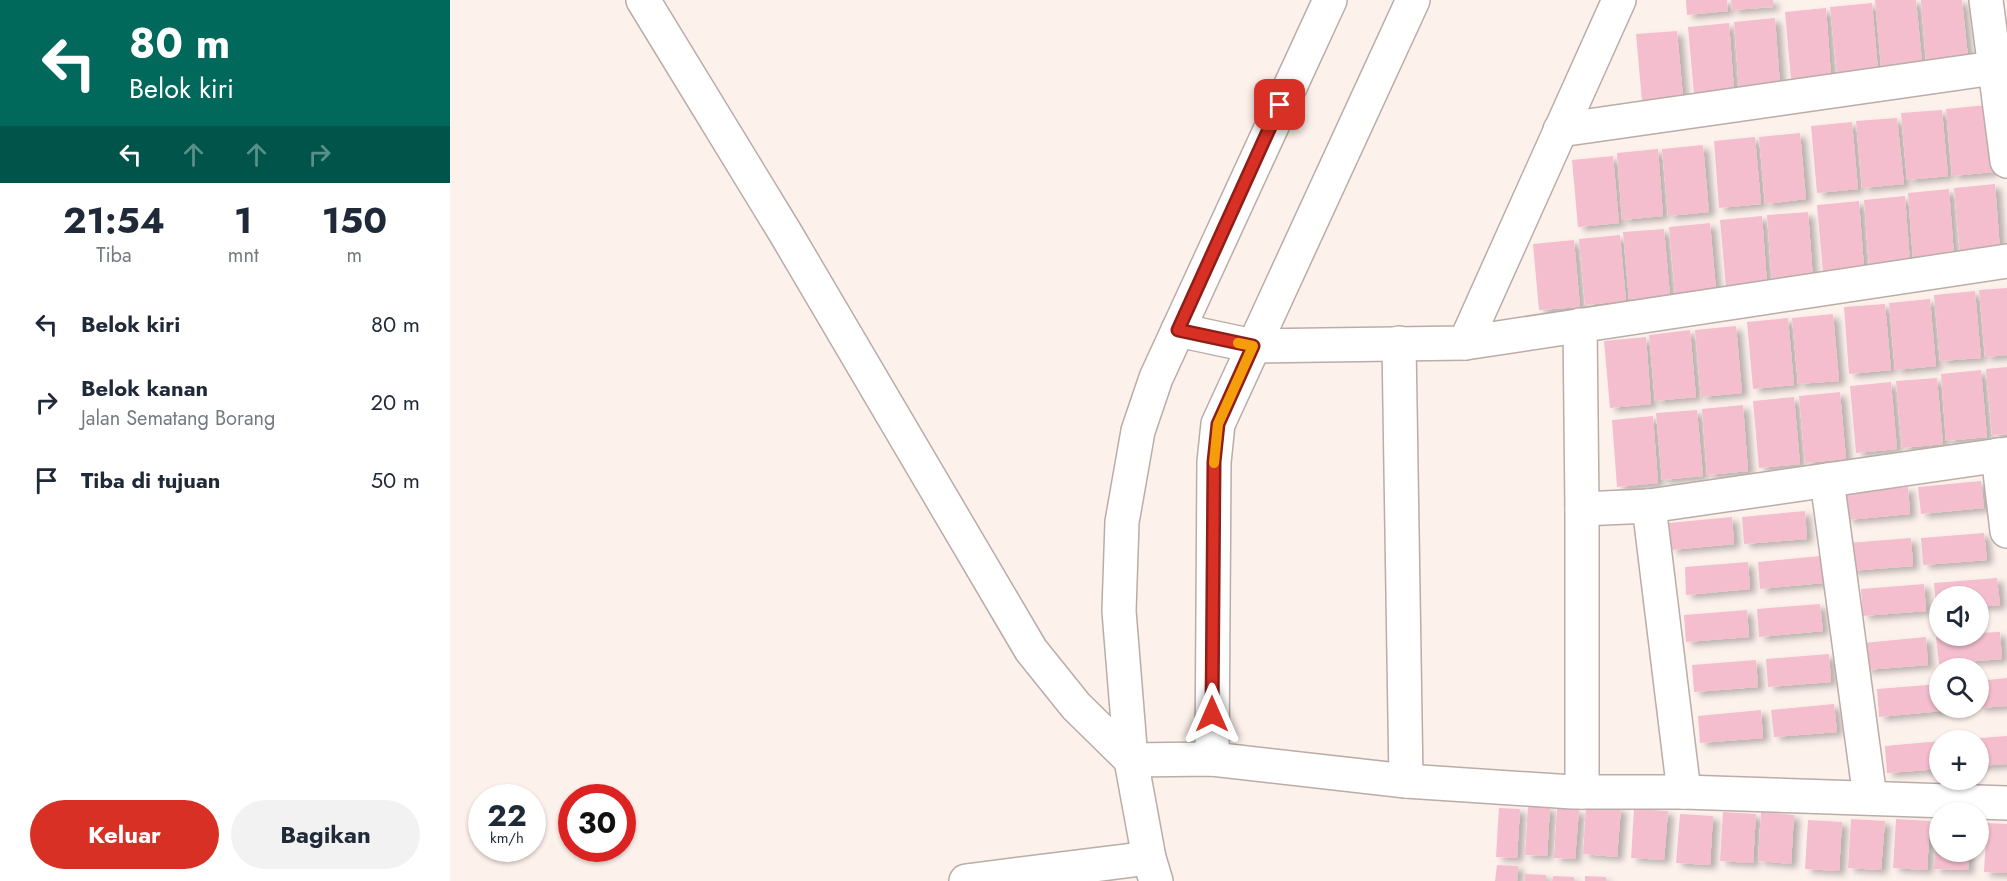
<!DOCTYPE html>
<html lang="id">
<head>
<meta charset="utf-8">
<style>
  :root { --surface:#fff; --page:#f2f2f3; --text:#1f2937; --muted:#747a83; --accent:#d93025 }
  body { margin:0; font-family:Jost,sans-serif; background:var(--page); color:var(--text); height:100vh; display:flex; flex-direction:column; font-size:22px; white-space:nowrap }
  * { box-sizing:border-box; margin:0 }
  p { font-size:20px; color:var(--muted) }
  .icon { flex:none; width:33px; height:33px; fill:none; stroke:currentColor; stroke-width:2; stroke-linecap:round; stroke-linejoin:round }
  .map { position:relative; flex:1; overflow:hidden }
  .details { display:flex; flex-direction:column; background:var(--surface); width:450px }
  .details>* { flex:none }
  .top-card { background:#00695c; color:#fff; overflow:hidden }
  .tools { position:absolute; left:1479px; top:586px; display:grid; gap:12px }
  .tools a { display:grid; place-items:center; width:60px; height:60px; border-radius:50%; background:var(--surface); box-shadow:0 2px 4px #0004; font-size:30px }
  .speed { position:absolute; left:18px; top:784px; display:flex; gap:12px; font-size:30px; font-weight:700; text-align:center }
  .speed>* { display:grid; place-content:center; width:78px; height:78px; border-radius:50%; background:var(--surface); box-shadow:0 2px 4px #0004; line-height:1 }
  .speed small { font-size:15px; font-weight:400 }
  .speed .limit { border:9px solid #d22; background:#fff; color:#111 }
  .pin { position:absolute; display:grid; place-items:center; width:51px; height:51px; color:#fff; margin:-26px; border-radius:12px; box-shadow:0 3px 9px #0006 }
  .me { position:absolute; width:66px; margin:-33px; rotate:0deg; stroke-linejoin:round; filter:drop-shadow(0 0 4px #0008) }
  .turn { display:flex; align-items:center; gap:21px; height:126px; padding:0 30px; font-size:27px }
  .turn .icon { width:78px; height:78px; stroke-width:2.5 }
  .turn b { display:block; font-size:42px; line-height:51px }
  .lanes { display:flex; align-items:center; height:57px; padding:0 30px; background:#0003; justify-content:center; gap:30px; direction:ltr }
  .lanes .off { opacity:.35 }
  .eta { display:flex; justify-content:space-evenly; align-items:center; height:102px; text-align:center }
  .eta b { font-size:36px; font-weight:700; line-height:42px }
  .cta { display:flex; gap:12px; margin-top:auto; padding:12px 30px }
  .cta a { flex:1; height:69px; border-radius:36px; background:var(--accent); color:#fff; font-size:24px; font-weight:700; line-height:69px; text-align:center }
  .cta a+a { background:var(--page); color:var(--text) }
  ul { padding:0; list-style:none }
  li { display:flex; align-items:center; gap:18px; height:78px; padding:0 30px }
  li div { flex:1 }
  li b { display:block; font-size:22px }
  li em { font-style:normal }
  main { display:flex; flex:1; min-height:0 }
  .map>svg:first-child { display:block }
  .building { fill:#f4becf; filter:url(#shadow) }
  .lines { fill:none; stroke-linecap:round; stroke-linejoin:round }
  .minor-casing { stroke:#baaca7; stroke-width:36 }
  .minor { stroke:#fff; stroke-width:33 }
  .route-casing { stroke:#8d1f18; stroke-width:15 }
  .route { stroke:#d93025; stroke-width:10 }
  .slow { stroke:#f59e0b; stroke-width:10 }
</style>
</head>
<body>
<main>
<section class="details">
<div class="top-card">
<div class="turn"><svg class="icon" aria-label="left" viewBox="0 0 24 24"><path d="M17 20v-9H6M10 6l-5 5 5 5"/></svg><div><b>80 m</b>Belok kiri</div></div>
<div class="lanes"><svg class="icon" aria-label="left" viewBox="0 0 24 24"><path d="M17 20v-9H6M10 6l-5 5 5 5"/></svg><svg class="icon off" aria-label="ahead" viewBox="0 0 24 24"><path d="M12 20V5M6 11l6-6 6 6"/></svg><svg class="icon off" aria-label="ahead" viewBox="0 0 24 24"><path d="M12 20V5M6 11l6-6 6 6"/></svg><svg class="icon off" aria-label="right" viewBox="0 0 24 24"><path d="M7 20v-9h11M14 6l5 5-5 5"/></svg></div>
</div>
<div class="eta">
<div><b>21:54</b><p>Tiba</p></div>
<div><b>1</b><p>mnt</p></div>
<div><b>150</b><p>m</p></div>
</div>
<ul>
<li><svg class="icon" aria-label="left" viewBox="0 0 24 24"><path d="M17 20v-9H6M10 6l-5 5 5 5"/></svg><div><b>Belok kiri</b></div><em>80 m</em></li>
<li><svg class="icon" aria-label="right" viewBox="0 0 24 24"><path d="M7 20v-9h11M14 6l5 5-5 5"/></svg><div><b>Belok kanan</b><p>Jalan Sematang Borang</p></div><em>20 m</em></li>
<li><svg class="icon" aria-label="arrive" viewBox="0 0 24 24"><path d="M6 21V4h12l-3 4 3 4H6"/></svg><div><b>Tiba di tujuan</b></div><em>50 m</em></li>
</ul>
<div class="cta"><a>Keluar</a><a>Bagikan</a></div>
</section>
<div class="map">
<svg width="1557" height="881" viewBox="0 0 1557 881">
  <defs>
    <filter id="shadow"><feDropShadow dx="6" dy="4" stdDeviation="3" flood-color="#0004"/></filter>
  </defs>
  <rect width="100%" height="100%" fill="#fdf1ec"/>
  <!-- building -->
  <g class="building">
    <polygon points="1236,0 1277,0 1278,11 1237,15"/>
    <polygon points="1281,0 1323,0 1323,7 1282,10"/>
    <polygon points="1425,0 1466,0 1472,62 1431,66"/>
    <polygon points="1471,0 1512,0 1518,57 1476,61"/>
    <polygon points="1422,3 1428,70 1387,74 1380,7"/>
    <polygon points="1376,8 1381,75 1341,79 1335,12"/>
    <polygon points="1325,18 1330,85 1289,89 1284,22"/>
    <polygon points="1279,23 1284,90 1244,94 1238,27"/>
    <polygon points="1227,31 1233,97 1192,101 1186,34"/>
    <polygon points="1537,105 1543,172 1502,176 1496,109"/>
    <polygon points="1492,110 1498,176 1457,180 1451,113"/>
    <polygon points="1447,118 1454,184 1412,188 1406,121"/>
    <polygon points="1402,122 1408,189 1367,193 1361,126"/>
    <polygon points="1350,133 1356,199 1315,204 1309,137"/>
    <polygon points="1305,137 1311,204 1269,208 1264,141"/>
    <polygon points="1253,145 1259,212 1218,216 1212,149"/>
    <polygon points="1208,149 1213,216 1172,220 1167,153"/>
    <polygon points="1163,156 1169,223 1128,227 1122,160"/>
    <polygon points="1545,184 1550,250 1510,254 1504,188"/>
    <polygon points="1499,189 1504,256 1463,259 1458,193"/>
    <polygon points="1455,196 1460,263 1419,267 1414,200"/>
    <polygon points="1409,201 1414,268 1373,272 1367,205"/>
    <polygon points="1358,212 1363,278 1322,282 1317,215"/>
    <polygon points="1312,216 1317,283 1276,287 1270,220"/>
    <polygon points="1260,223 1266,290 1225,294 1219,227"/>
    <polygon points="1214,229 1220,296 1179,299 1173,232"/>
    <polygon points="1170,235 1176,301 1135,305 1129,239"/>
    <polygon points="1124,240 1130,307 1089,310 1083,244"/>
    <polygon points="1557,288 1557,355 1535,357 1529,290"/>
    <polygon points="1525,291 1531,358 1490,361 1484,295"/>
    <polygon points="1480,299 1486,366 1445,370 1439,303"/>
    <polygon points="1435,304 1441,370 1399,374 1394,307"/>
    <polygon points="1383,314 1389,381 1348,384 1342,318"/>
    <polygon points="1338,318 1344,385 1303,389 1297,322"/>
    <polygon points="1286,326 1292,393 1251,397 1245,330"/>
    <polygon points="1240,330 1246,397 1205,401 1199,335"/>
    <polygon points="1196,337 1201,404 1160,408 1154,341"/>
    <polygon points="1557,367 1557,434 1542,435 1536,369"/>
    <polygon points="1531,370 1537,437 1496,441 1491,374"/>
    <polygon points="1487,378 1493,444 1452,448 1446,381"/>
    <polygon points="1441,382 1447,449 1406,453 1400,386"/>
    <polygon points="1390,392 1396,459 1355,463 1349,396"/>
    <polygon points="1344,397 1350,464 1309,468 1303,401"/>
    <polygon points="1293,405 1298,471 1257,475 1252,409"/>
    <polygon points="1247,410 1253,476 1212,480 1206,413"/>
    <polygon points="1203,416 1208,483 1167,487 1162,420"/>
    <polygon points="1531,481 1534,508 1471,514 1468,487"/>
    <polygon points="1458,487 1460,514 1397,520 1395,492"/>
    <polygon points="1355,511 1357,539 1294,544 1292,517"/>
    <polygon points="1282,517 1284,544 1221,550 1219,523"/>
    <polygon points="1534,533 1537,560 1473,565 1471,538"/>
    <polygon points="1461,538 1463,566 1400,571 1398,543"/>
    <polygon points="1371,556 1373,583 1310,589 1308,562"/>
    <polygon points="1298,562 1300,589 1236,595 1235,567"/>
    <polygon points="1547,578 1550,605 1528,607 1528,597 1490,597 1490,610 1486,610 1484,583"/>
    <polygon points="1474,584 1476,611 1413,616 1411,589"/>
    <polygon points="1370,604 1373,631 1309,637 1307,609"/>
    <polygon points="1297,610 1299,637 1236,642 1234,615"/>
    <polygon points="1550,632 1552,659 1489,664 1486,637 1528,636 1528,633"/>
    <polygon points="1476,637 1478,665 1415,670 1413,643"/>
    <polygon points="1379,654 1381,682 1318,687 1316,659"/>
    <polygon points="1306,660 1308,687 1244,692 1242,665"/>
    <polygon points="1557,678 1557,706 1528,708 1528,681"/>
    <polygon points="1490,684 1490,708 1492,711 1429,717 1427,689"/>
    <polygon points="1384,704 1387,732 1324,737 1321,710"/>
    <polygon points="1311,710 1313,738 1250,743 1248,716"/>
    <polygon points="1557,736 1557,764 1528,766 1528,741 1518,739"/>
    <polygon points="1490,741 1490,769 1437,773 1435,746"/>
    <polygon points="1136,805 1171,808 1167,857 1133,854"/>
    <polygon points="1078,806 1100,807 1097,856 1075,855"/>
    <polygon points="1049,808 1070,809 1067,858 1046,857"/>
    <polygon points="1107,808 1129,810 1125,859 1104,858"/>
    <polygon points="1184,809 1218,811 1214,860 1181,858"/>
    <polygon points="1273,812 1306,814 1303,863 1270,861"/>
    <polygon points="1311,812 1344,815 1341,864 1308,861"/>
    <polygon points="1230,814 1263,816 1260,865 1226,863"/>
    <polygon points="1401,819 1435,821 1431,870 1398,868"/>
    <polygon points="1446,819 1480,821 1477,870 1443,868"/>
    <polygon points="1487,819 1490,852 1519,852 1518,870 1484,869"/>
    <polygon points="1358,820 1392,822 1389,871 1355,869"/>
    <polygon points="1537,823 1557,824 1557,873 1534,872"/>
    <polygon points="1047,865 1068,866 1067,881 1045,881"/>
    <polygon points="1075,874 1096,875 1096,881 1075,881"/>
    <polygon points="1103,876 1124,877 1124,881 1102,881"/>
    <polygon points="1135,876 1156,877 1156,881 1135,881"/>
  </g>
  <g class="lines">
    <defs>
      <g id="minor">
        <polyline points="193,0 336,234 581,650 626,706 681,760 762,759 956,781 1122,792 1234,792 1557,803"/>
        <polyline points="1536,0 1557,161"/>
        <polyline points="1110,130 1557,66"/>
        <polyline points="1130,325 1132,509 1199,506 1557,454"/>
        <polyline points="728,330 803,346 1015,343 1557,261"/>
        <polyline points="949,343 956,781"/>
        <polyline points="1015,343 1169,0"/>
        <polyline points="1548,455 1557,531"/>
        <polyline points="1377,480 1420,798"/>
        <polyline points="1199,506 1234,792"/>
        <polyline points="762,759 764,462 768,424 963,0"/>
        <polyline points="1132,792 1132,509"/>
        <polyline points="516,881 699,858"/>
        <polyline points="706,881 699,858 681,760 669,611 672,522 688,431 706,378 880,0"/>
      </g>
    </defs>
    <!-- minor casing -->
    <use href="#minor" class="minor-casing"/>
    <!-- minor -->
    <use href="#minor" class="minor"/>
  </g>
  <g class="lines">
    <defs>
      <polyline id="route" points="762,714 764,462 768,424 803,346 728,330 830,105"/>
    </defs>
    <!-- route casing -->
    <use href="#route" class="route-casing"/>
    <!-- route -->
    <use href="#route" class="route"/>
    <!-- slow -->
    <polyline class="slow" points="764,463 768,424 803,346 788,343"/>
  </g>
</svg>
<div class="tools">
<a><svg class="icon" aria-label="sound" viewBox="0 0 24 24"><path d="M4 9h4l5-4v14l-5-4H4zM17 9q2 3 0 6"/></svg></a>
<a><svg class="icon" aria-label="search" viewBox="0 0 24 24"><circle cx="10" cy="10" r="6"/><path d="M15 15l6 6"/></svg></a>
<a>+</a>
<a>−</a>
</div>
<div class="speed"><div>22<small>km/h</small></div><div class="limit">30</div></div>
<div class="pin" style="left:830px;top:105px;background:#d93025"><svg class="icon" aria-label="arrive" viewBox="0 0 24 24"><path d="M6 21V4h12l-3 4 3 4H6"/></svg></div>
<svg class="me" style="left:762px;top:714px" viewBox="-20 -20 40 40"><path d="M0-17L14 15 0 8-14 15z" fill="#d93025" stroke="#fff" stroke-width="4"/></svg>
</div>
</main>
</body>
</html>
